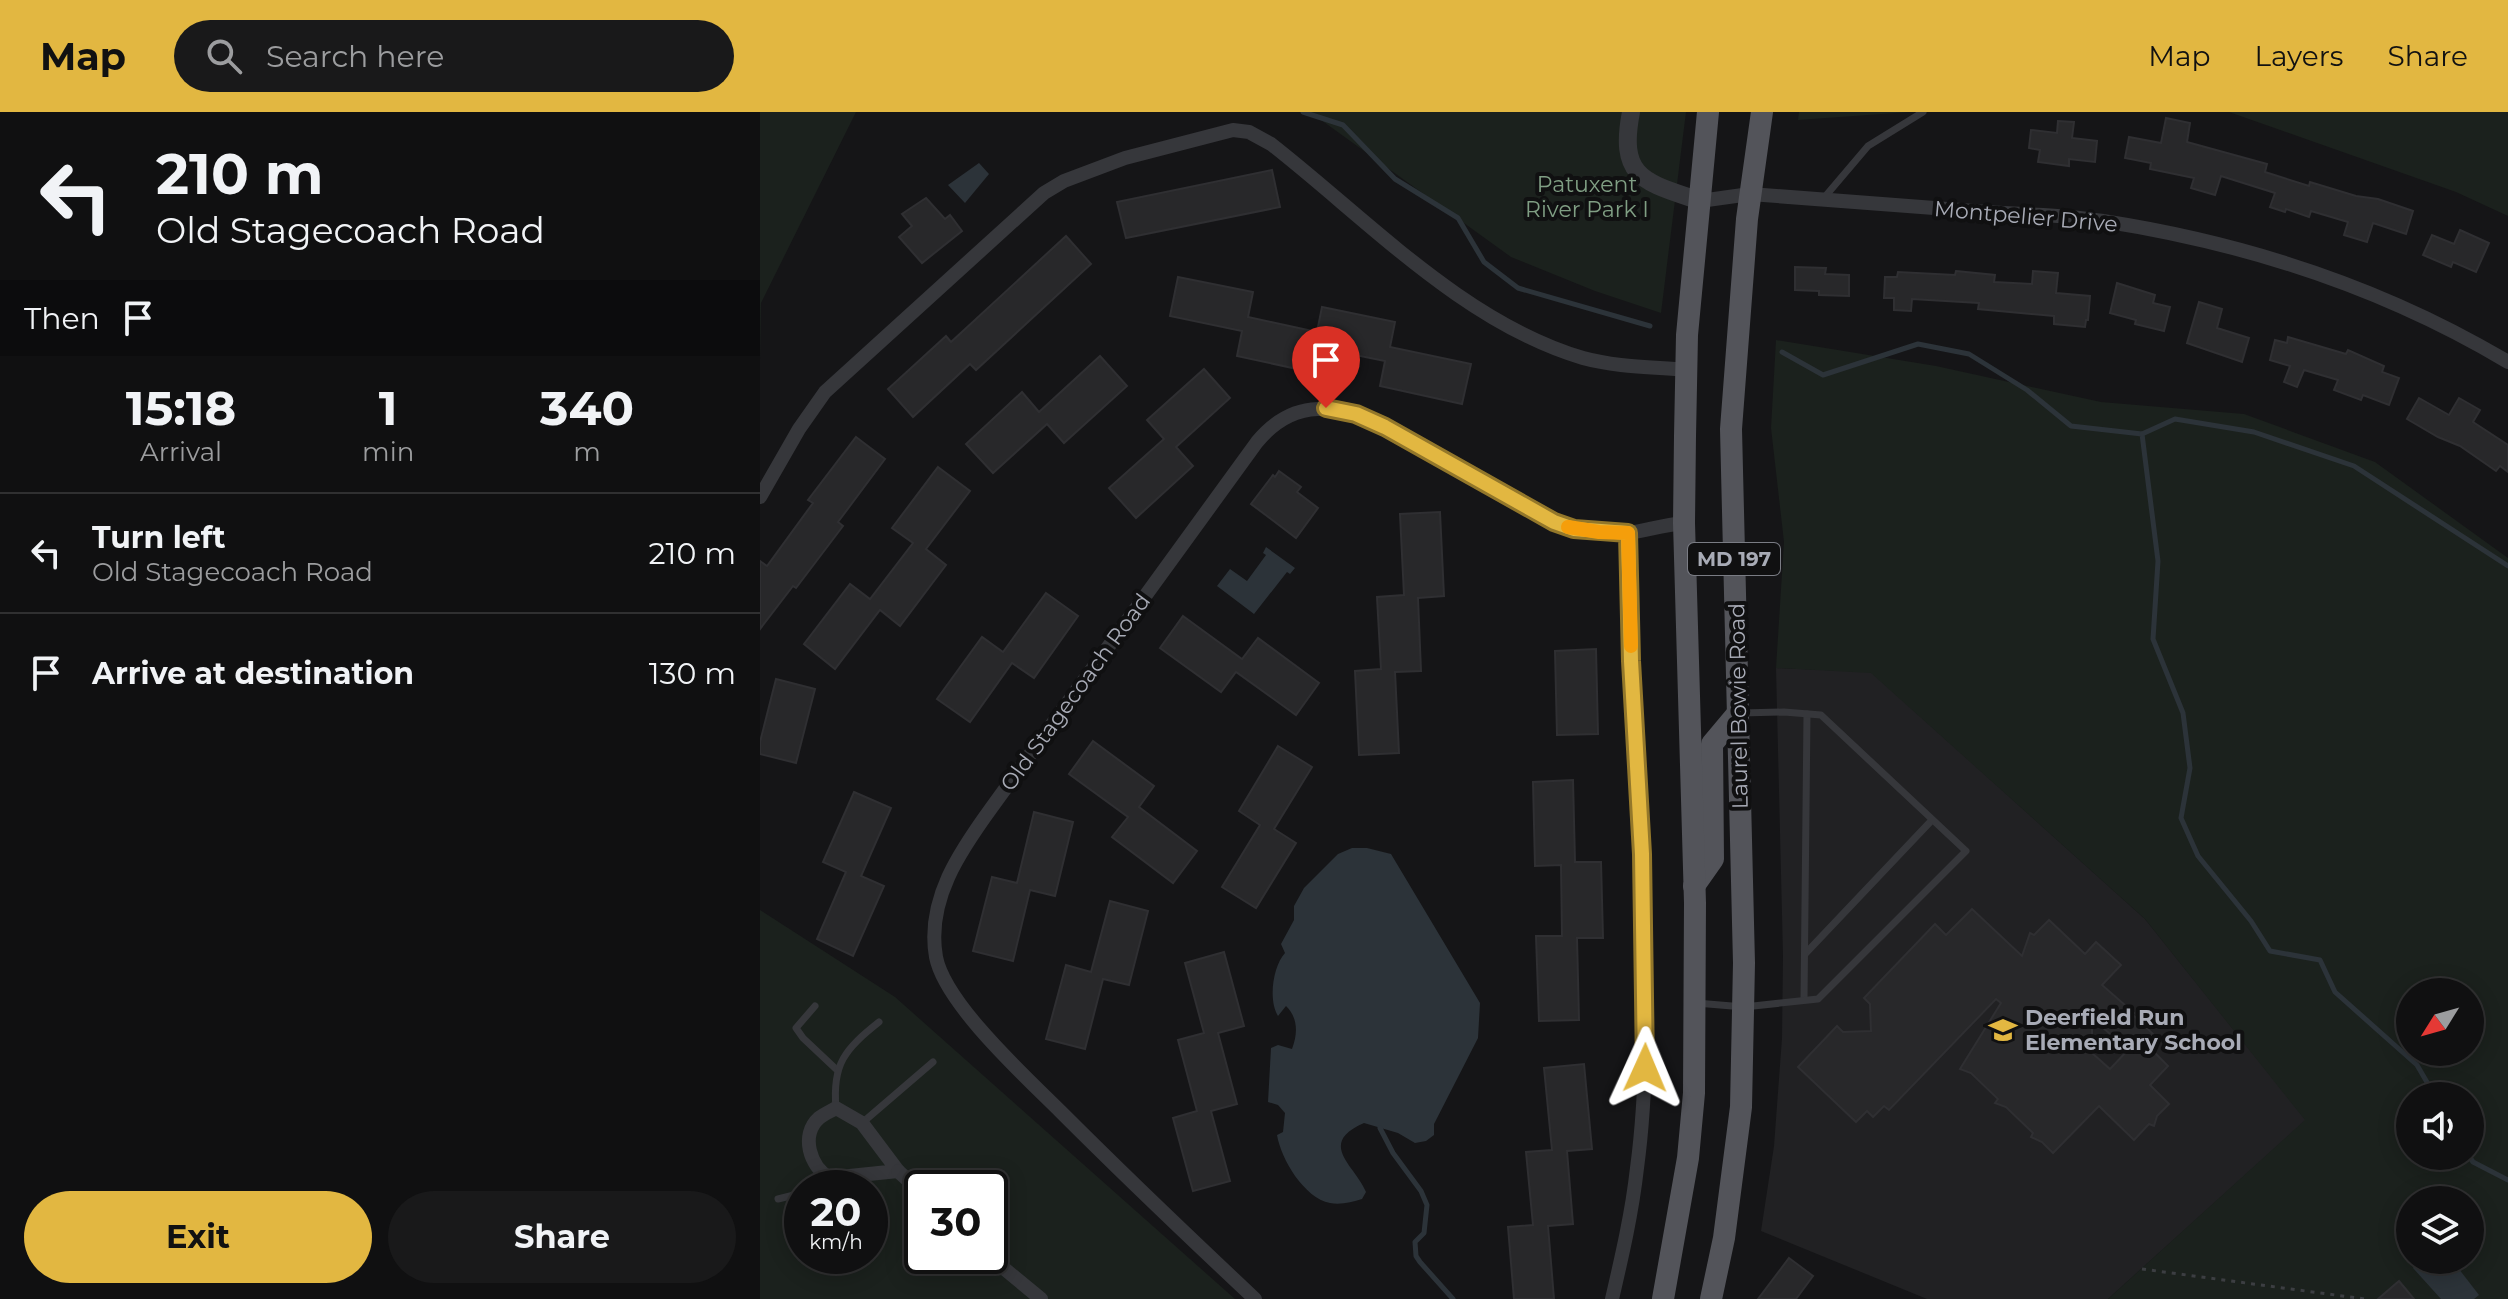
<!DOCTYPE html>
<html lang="en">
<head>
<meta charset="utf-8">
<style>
  :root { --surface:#101011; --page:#19191a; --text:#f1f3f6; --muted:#9c9d9f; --line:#303031; --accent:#e2b741 }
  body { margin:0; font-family:Montserrat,sans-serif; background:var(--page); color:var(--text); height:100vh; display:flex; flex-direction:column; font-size:30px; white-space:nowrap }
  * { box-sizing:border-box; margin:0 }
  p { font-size:26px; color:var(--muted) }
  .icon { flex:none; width:44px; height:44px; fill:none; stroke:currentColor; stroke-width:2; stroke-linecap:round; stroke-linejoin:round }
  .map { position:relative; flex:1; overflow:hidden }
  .sheet { display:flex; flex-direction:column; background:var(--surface); width:760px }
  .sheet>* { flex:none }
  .banner { background:#101011; color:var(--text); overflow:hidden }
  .needle { width:52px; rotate:233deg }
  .tools { position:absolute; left:1636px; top:866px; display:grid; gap:16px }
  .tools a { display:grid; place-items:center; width:88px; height:88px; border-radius:50%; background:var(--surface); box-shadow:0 4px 20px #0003,0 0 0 2px var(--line); font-size:40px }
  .speed { position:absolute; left:24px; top:1058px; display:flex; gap:16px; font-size:40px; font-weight:700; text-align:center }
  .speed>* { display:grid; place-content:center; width:104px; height:104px; border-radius:50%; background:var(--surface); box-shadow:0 4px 20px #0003,0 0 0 2px var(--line); line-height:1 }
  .speed small { font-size:20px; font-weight:400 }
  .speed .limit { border:4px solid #111; border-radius:12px; background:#fff; color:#111 }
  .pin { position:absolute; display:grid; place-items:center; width:68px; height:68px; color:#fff; margin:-82px -34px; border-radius:50% 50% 50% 0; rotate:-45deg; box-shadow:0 0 8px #0007 }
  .pin .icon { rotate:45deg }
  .me { position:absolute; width:88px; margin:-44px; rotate:1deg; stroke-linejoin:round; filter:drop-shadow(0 0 6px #0008) }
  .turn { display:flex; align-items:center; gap:28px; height:168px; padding:0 24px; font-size:36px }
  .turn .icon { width:104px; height:104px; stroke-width:2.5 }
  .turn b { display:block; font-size:56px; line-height:68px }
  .then { display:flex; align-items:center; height:76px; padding:0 24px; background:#0003; gap:16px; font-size:30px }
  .eta { display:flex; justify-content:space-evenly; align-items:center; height:136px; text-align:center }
  .eta b { font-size:48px; font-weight:700; line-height:56px }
  .action { display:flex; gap:16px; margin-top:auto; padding:16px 24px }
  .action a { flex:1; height:92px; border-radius:48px; background:var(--accent); color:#111; font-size:32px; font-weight:700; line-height:92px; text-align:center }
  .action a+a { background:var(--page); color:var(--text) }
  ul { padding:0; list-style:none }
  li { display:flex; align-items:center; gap:24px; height:120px; padding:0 24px; border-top:2px solid var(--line) }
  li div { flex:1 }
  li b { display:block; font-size:30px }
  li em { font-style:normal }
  header { display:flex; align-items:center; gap:48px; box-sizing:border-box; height:112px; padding:0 40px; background:var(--accent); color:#111 }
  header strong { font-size:38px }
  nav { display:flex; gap:44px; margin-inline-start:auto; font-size:28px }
  .search { width:560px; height:72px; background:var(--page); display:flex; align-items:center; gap:20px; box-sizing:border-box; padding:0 28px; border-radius:44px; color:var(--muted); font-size:30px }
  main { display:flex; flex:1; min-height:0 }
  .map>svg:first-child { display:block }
  .built { fill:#212123 }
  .green { fill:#1b211d; fill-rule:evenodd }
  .water { fill:#2c3339 }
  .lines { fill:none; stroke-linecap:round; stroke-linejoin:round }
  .stream { stroke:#2c3339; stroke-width:5 }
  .building { fill:#28282a; stroke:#2f2f32; stroke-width:2; fill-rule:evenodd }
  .path { stroke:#3c3e42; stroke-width:3; stroke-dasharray:4 6; stroke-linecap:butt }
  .service { stroke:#36373b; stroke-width:7 }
  .minor { stroke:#36373b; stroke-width:14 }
  .tertiary { stroke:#36373b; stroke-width:18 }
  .primary { stroke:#53545a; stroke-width:22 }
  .route-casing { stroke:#93772a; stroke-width:20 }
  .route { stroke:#e2b741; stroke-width:14 }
  .slow { stroke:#f59e0b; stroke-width:14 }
  .labels { text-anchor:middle; stroke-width:8; stroke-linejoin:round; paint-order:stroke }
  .shield { fill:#101011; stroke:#7a7c84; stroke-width:2 }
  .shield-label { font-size:20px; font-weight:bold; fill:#a8abb6 }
  .park-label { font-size:22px; fill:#809f84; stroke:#101011 }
  .street-label { font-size:22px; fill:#a8abb6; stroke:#101011 }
  .poi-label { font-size:22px; font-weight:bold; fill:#a8abb6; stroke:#101011; text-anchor:start }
</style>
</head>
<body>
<header>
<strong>Map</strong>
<div class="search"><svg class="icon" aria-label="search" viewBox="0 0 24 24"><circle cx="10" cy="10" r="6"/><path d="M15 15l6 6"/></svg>Search here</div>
<nav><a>Map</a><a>Layers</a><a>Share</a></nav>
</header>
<main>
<section class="sheet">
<div class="banner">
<div class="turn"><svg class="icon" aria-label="left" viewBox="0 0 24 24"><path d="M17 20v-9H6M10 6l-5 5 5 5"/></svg><div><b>210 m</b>Old Stagecoach Road</div></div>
<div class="then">Then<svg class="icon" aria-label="arrive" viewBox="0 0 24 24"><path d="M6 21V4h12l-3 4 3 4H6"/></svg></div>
</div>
<div class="eta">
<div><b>15:18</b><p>Arrival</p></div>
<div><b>1</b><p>min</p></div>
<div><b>340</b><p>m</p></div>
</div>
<ul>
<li><svg class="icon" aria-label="left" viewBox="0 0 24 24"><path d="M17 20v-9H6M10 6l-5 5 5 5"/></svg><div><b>Turn left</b><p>Old Stagecoach Road</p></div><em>210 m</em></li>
<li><svg class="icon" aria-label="arrive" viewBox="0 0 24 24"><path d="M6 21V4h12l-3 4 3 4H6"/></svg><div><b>Arrive at destination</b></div><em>130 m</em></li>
</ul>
<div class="action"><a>Exit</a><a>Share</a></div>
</section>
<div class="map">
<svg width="1748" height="1187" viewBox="0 0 1748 1187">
  <rect width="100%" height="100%" fill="#151517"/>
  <!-- built -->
  <polygon class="built" points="1016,556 1111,560 1385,807 1546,1008 1348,1187 1167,1187 1001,1119 1014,1034 1022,926 1023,844"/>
  <!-- green -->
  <g class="green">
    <polygon points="0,0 96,0 1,191 0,247"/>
    <polygon points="550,0 926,0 901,201 835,179 751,145"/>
    <polygon points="1039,0 1150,0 1038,8"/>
    <polygon points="1469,0 1748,0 1748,104 1696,80"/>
    <path d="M 1016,228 L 1176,254 L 1341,290 L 1484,302 L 1615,350 L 1748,446 L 1748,1187 L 1348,1187 L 1545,1008 L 1385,807 L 1111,561 L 1016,556 L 1024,430 L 1011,316 ZM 1650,880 L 1710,880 L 1710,940 L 1650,940 ZM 1650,984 L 1710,984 L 1710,1044 L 1650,1044 ZM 1650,1088 L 1710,1088 L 1710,1148 L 1650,1148 Z"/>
    <path d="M 0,798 L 135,885 L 475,1187 L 0,1187 ZM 42,1076 L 110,1076 L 110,1144 L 42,1144 ZM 162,1076 L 230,1076 L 230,1144 L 162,1144 Z"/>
  </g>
  <!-- water -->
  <g class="water">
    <polygon points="219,51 229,62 205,91 188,73"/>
    <polygon points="506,435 535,456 530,462 527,460 494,502 457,474 470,457 487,469 506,443 503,441"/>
    <path d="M 592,736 L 607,736 L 631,742 L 720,891 L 718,926 L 674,1012 L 674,1023 L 666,1029 L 655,1031 L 638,1021 L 604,1011 C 556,1032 596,1054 606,1080 L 602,1087 C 592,1090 581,1093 570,1091 C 544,1086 521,1047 517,1023 L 523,1020 L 525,1001 L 518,993 L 508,990 L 511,936 L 518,933 L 532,937 C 538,921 538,906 526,894 L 518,904 C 508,888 513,854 525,841 L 521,832 L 534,808 L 534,794 L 544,776 L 578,742 Z"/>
    <polygon points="1658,1148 1692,1148 1719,1183 1714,1187 1681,1187 1653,1156"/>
  </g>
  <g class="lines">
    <!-- stream -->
    <g class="stream">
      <polyline points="543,0 583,13 635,67 698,106 724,150 758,176 890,214"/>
      <polyline points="1022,240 1063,263 1158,232 1209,242 1267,278 1311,314 1382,322 1398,449 1393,527 1423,601 1430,656 1421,706 1438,744 1491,809 1510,839 1560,848 1575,880 1657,953 1675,984"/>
      <polyline points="1382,322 1415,307 1494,320 1594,354 1748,454"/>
      <polyline points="620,1016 633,1041 661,1079 667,1093 664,1121 655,1130 656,1144 660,1150 693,1187"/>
      <polyline points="1709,1044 1713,1050 1748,1068"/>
    </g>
  </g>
  <!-- building -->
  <g class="building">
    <polygon points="1406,6 1430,11 1427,30 1507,52 1505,60 1549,74 1550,70 1596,84 1618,87 1653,99 1646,122 1613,111 1607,130 1584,123 1588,110 1551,99 1549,105 1526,97 1525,100 1510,95 1515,81 1461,64 1455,83 1431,76 1434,66 1390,57 1391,51 1365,46 1369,25 1401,31"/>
    <polygon points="1298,9 1314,10 1312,26 1337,29 1335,50 1309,47 1309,54 1278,50 1280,38 1269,36 1271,18 1297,21"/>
    <polygon points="512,58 520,95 366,126 357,90"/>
    <polygon points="166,86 185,107 190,103 202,119 162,151 139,125 152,114 142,102"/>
    <polygon points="1700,118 1729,131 1716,160 1693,150 1691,155 1663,143 1672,123 1694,132"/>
    <polygon points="306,124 331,152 216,258 210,252 153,305 128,277 186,224 191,230"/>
    <polygon points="1035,155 1066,156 1065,162 1089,163 1089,184 1059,183 1059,179 1035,178"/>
    <polygon points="1196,159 1235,163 1234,170 1272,172 1273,159 1298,161 1296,181 1330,184 1328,208 1326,208 1325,215 1294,212 1294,204 1218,197 1219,191 1152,187 1151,199 1134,198 1134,186 1124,186 1125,165 1137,165 1138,160 1195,163"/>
    <polygon points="418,165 493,180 488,205 557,220 562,195 635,210 630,235 711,252 702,292 620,274 625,249 556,235 551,260 477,244 482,219 410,204"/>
    <polygon points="1357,171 1395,183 1393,191 1410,195 1404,219 1375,212 1376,208 1350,201"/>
    <polygon points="1439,190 1462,197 1457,216 1489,226 1482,250 1427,231"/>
    <polygon points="1528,225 1586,242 1588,238 1624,254 1622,260 1639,266 1629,293 1603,283 1601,288 1574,278 1578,268 1544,258 1537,275 1524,270 1530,254 1510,248 1515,228 1527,231"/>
    <polygon points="340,244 367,274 304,331 287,312 233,361 206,332 262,280 279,300"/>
    <polygon points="444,257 470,286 416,335 433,354 376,406 349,376 404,327 387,308"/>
    <polygon points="1659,286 1689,303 1699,286 1720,298 1713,310 1748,333 1748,360 1740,354 1736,359 1700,334 1678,325 1647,307"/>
    <polygon points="96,325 125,347 78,410 83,414 36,476 33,474 0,517 0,449 7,454 53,391 48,388"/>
    <polygon points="178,355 210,379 166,437 186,453 140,514 120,498 75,557 44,532 90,472 110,487 153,431 132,416"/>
    <polygon points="519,359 541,375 537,380 558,396 536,426 491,392 513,363 515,365"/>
    <polygon points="680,400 684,484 658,486 661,559 635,560 639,641 599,643 595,559 621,557 617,485 644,483 640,402"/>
    <polygon points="286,481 318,504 274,566 252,551 210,610 177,587 222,525 243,540"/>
    <polygon points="423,504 482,547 498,526 559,571 536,603 476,560 461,580 400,536"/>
    <polygon points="836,537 838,622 797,623 795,539"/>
    <polygon points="16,567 55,577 36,651 0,642 0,630"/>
    <polygon points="333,629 394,674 379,695 437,739 413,771 352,725 368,705 309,662"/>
    <polygon points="518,634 552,655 514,717 536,731 496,796 462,775 500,713 479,699"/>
    <polygon points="813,668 815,750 841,750 843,826 817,826 819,908 779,909 776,824 802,824 801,753 775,754 773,670"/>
    <polygon points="94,680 131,696 101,764 124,774 93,844 57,827 86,760 63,750"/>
    <polygon points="274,700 313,710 295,784 270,778 253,849 213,839 232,765 257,771"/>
    <polygon points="350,789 388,799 369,873 343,867 325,937 286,927 306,853 331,860"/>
    <path d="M 1212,797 L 1262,844 L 1270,821 L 1274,823 L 1289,808 L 1325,842 L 1336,830 L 1361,853 L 1342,873 L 1374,901 L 1373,903 L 1393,922 L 1385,931 L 1408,954 L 1390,973 L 1409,992 L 1397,1004 L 1394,1014 L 1389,1012 L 1374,1028 L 1339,994 L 1293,1041 L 1282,1030 L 1271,1025 L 1273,1021 L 1246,995 L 1235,991 L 1238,987 L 1211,961 L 1200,957 L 1241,891 L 1236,887 L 1129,998 L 1124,994 L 1113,1005 L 1107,999 L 1096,1010 L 1038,955 L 1077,914 L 1083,920 L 1111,919 L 1110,892 L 1104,886 L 1175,812 L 1186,823 ZM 1332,906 L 1368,938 L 1350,957 L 1332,941 Z"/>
    <polygon points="464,840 484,914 458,921 477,992 451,999 470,1069 433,1079 413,1006 437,999 418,928 444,921 425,851"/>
    <polygon points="824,952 832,1037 807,1039 813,1112 788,1114 794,1187 754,1187 748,1115 773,1113 766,1040 792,1038 784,956"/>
    <polygon points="1029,1146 1053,1164 1036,1187 998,1187"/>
    <polygon points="1639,1169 1654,1187 1618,1187"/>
  </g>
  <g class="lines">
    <!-- path -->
    <polyline class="path" points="1382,1157 1605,1187"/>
    <!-- service -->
    <g class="service">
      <polyline points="1063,87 1108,34 1163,0"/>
      <polyline points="1045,842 1172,708"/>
      <polyline points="1044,888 1047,602"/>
      <polyline points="936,891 984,895 1058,887 1206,739 1061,603 1024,600 981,601"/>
      <polyline points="55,894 36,916 43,926 77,958"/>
      <path d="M 76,996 C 72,952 85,937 119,910"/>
      <polyline points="102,1011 173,950"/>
      <polyline points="51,1076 70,1066"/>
      <polyline points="18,1087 42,1081"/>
    </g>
    <!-- minor -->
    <g class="minor">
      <path d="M 940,89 L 990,82 C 1069,88 1148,94 1227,100 C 1266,103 1305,102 1343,109 C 1485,131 1624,176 1748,250"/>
      <path d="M 0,385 L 39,317 L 65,280 L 284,81 L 304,69 L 365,46 L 473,18 L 489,20 L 511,32 C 607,107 704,211 823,246 C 856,255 892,255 926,258"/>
      <path d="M 76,996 L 102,1011 L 138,1059 L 70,1066 C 50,1055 40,1023 59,1006 C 64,1002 71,999 76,996 Z"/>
      <polyline points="138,1059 162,1081"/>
      <polyline points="229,1144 281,1187"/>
      <path d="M 495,1187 C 430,1126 365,1064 301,1000 C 267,966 185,892 176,845 C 166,788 200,739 232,695 L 497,330 C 535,284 578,293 625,315 L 794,410 C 817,418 845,425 868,421 C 888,418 903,413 924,411"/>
      <path d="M 852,1187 C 862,1144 872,1101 877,1056 C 888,974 886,891 884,808 C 881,679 871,550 868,421"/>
    </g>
    <!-- tertiary -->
    <path class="tertiary" d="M 871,0 C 858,67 885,70 940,89"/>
    <!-- primary -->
    <g class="primary">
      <polyline points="934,774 953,747 952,632 978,601"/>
      <polyline points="903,1187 928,1046 934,981 935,791 924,411 925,324 927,223 948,0"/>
      <polyline points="951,1187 964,1126 981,995 984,851 971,317 987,107 1002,0"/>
    </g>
  </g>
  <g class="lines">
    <defs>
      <polyline id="route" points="566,296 596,302 625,315 794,410 814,417 868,421 871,549 882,742 885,956"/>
    </defs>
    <!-- route casing -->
    <use href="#route" class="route-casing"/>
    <!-- route -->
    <use href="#route" class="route"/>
    <!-- slow -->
    <polyline class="slow" points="808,415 839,420 868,421 871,534"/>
  </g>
  <!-- icons -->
  <defs>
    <symbol id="school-bare" viewBox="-9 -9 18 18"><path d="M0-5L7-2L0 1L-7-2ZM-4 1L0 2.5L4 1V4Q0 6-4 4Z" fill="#e2b741" stroke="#101011" stroke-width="2.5" paint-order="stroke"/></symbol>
  </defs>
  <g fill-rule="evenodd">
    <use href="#school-bare" x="1223" y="898" width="40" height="40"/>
  </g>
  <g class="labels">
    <!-- shield labels -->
    <rect class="shield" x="928" y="431" width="92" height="32" rx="6"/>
    <g class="shield-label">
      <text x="974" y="454">MD 197</text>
    </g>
    <!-- park labels -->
    <g class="park-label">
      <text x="827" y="80">Patuxent<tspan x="827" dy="25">River Park I</tspan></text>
    </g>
    <!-- street labels -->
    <g class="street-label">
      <text transform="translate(1266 104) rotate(5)" y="8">Montpelier Drive</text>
      <text transform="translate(315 580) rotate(-54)" y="8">Old Stagecoach Road</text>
      <text transform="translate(978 594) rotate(-91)" y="8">Laurel Bowie Road</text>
    </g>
    <!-- poi labels -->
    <g class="poi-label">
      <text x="1265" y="913">Deerfield Run<tspan x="1265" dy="25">Elementary School</tspan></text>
    </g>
  </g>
</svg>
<div class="tools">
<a><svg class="needle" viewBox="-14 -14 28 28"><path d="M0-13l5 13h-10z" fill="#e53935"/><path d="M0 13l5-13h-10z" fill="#9c9d9f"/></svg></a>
<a><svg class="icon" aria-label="sound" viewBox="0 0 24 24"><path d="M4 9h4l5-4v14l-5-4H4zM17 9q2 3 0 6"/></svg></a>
<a><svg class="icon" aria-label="layers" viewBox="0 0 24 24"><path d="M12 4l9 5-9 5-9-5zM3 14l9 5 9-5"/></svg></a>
</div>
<div class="speed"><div>20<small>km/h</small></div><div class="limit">30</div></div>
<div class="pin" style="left:566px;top:296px;background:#d93025"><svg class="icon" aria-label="arrive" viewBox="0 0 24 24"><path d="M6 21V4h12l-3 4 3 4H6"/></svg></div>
<svg class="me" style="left:885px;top:956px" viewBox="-20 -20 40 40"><path d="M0-17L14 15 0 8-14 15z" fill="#e2b741" stroke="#fff" stroke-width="4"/></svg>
</div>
</main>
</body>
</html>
